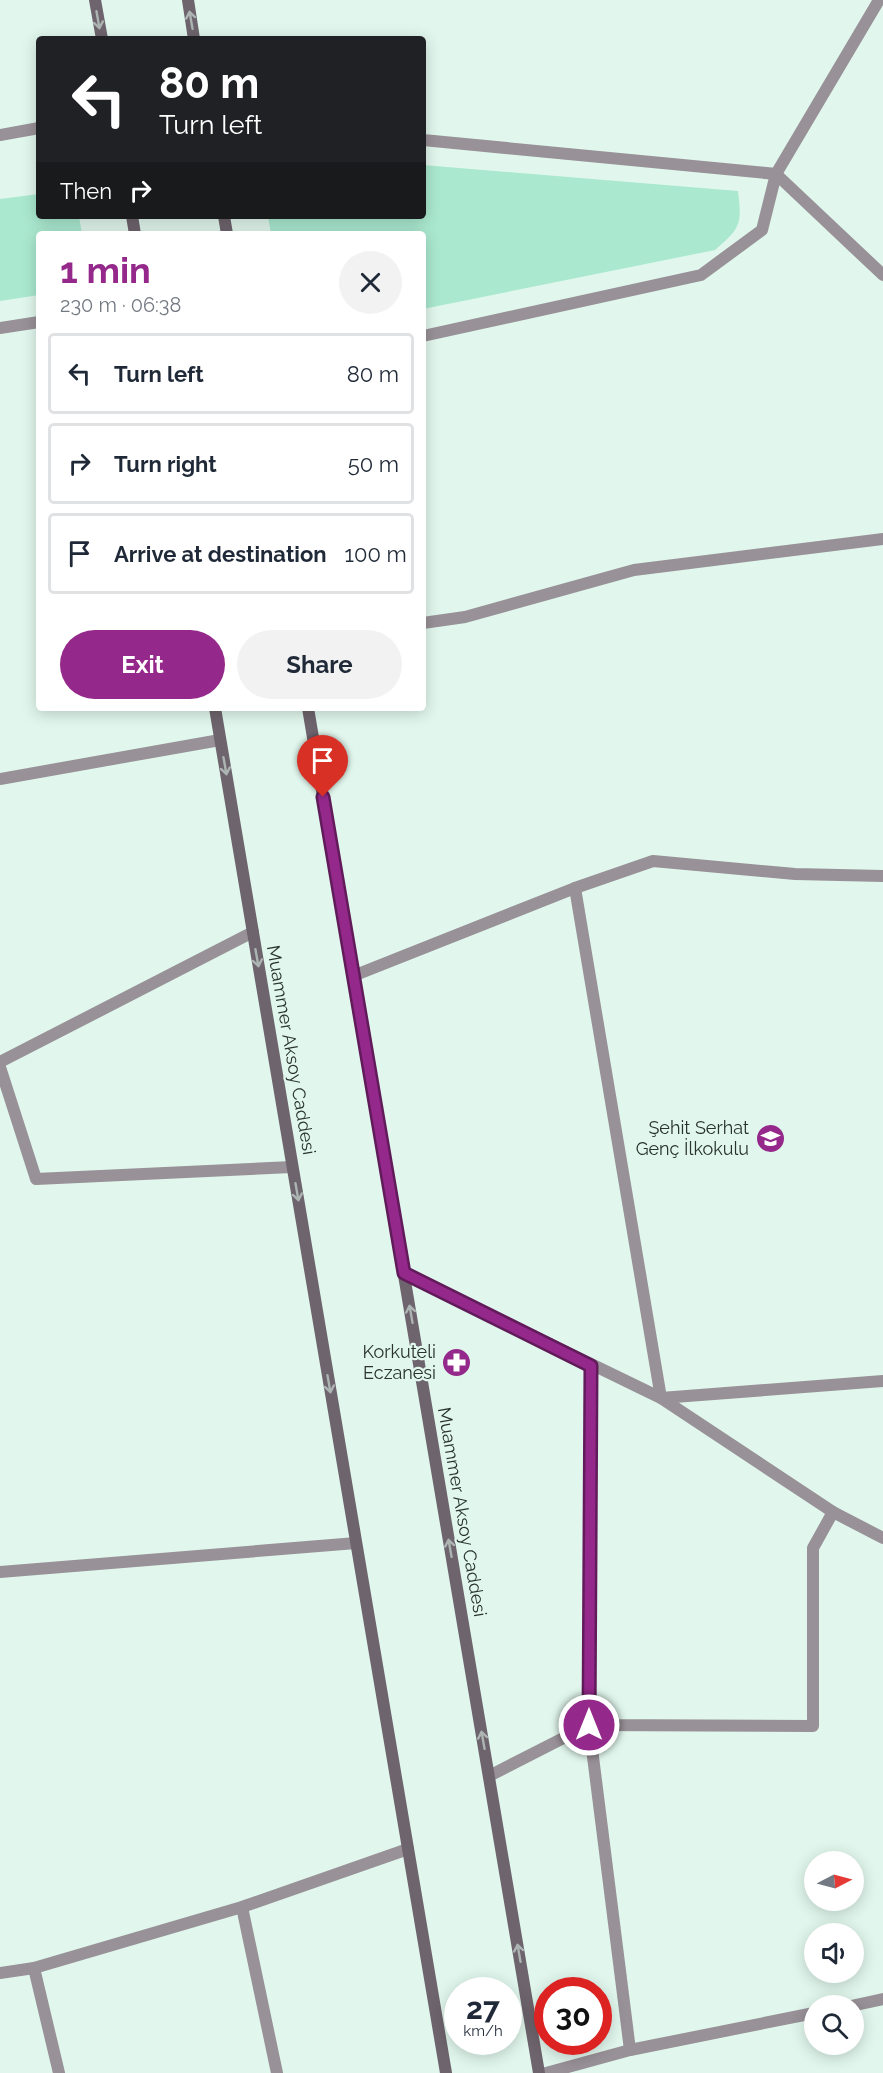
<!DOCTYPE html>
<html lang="en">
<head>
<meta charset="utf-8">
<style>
  :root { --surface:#fff; --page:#f2f2f3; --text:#1f2937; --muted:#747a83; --line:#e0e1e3; --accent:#95298b }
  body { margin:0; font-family:Raleway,sans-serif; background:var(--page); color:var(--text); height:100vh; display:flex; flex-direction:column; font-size:22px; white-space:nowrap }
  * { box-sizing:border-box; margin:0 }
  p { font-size:20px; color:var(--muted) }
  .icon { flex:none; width:33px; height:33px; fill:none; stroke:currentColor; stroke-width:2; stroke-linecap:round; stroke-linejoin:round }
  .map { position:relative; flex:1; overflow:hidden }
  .side { position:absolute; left:36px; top:231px; width:390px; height:480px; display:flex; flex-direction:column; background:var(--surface); border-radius:6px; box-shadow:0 3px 15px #0003 }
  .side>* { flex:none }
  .guide { position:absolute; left:36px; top:36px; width:390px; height:183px; border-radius:6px; box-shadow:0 3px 15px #0003; background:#202124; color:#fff; overflow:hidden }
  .needle { width:39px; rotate:84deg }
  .fabs { position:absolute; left:804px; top:1851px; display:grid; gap:12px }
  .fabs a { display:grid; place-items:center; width:60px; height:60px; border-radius:50%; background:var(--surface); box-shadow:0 3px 15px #0003; font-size:30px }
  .speed { position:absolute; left:444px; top:1977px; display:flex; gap:12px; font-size:30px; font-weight:700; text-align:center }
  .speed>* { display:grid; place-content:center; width:78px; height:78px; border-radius:50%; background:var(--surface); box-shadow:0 3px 15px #0003; line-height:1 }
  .speed small { font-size:15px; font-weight:400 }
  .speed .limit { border:9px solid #d22; background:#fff; color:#111 }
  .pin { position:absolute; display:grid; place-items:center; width:51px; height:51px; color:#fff; margin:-62px -26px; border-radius:50% 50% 50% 0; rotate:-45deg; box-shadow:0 0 6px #0007 }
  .pin .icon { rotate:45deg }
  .me { position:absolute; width:66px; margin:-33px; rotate:0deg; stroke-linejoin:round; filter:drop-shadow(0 0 4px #0008) }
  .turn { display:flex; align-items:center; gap:21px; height:126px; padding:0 24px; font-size:27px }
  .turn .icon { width:78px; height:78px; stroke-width:2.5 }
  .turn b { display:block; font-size:42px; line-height:51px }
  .then { display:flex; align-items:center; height:57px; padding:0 24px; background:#0003; gap:12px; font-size:22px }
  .round { display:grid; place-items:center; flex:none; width:63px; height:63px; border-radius:32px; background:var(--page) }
  .summary { display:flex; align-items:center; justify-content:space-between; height:102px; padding:0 24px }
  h1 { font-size:36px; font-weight:700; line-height:45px; color:var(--accent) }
  .action { display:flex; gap:12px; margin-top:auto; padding:12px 24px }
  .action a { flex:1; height:69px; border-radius:36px; background:var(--accent); color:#fff; font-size:24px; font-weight:700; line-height:69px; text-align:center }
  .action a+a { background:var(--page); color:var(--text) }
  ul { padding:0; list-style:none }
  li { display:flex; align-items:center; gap:18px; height:81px; margin:0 12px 9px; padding:0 12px; border:3px solid var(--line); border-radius:6px }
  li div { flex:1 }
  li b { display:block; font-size:22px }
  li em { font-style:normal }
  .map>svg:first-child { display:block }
  .green { fill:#aae9cf }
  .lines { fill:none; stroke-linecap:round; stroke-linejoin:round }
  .minor { stroke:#989197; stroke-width:12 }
  .secondary { stroke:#6e646d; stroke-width:12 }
  .oneway { stroke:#adb5b3 }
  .route-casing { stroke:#611b5a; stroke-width:15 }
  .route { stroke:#95298b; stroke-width:10 }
  .labels { text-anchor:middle; stroke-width:4.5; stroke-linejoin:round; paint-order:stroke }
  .street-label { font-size:18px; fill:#29322e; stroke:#e1f7ed }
  .poi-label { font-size:18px; fill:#29322e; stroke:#e1f7ed; text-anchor:end }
</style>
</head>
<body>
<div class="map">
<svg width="883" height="2073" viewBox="0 0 883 2073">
  <rect width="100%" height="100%" fill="#e1f7ed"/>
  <!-- green -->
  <g class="green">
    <path d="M 423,165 L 738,191 C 742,224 741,228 715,250 L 423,309 L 423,234 L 271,234 L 268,216 L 423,216 Z"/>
    <polygon points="39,194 39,216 79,216 82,234 39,234 39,295 0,301 0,199"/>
  </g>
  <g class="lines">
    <!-- minor -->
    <g class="minor">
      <polyline points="0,135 39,128"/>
      <polyline points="423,140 776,174 879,0"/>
      <polyline points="0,328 39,322"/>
      <polyline points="423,336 701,275 762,230 776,174 883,275"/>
      <polyline points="423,623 465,617 634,570 883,539"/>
      <polyline points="0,779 220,740"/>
      <polyline points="575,888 661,1398 883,1381"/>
      <polyline points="353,976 575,888 653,861 795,874 883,876"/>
      <polyline points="0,1062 253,932"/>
      <polyline points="0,1067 36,1179 292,1167"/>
      <polyline points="404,1273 661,1398 833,1512 883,1538"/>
      <polyline points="591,1366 589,1725 813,1726 813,1548 833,1512"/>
      <polyline points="0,1572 356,1543"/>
      <polyline points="489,1776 589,1725 630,2050"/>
      <polyline points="242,1907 277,2073"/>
      <polyline points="34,1968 59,2073"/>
      <polyline points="0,1973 34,1968 242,1907 408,1849"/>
      <polyline points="851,2006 883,1999"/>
      <polyline points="546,2073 630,2050 814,2013"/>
    </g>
    <!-- secondary -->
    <g class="secondary">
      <polyline points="95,0 102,39"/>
      <polyline points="188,0 194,39"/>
      <polyline points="132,216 135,234"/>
      <polyline points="224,216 227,234"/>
      <polyline points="215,708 446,2073"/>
      <polyline points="308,708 539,2073"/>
    </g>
  </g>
  <!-- one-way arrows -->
  <defs><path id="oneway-shaft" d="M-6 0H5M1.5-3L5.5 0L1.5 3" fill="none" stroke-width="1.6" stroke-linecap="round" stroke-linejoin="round" transform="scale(1.5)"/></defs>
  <g class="oneway">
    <use href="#oneway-shaft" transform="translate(98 20) rotate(80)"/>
    <use href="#oneway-shaft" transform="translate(191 20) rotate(-100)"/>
    <use href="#oneway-shaft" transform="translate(225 766) rotate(80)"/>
    <use href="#oneway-shaft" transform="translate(257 958) rotate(80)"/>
    <use href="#oneway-shaft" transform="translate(297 1192) rotate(80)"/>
    <use href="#oneway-shaft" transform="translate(411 1314) rotate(-100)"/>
    <use href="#oneway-shaft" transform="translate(329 1384) rotate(80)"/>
    <use href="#oneway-shaft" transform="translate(450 1548) rotate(-100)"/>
    <use href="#oneway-shaft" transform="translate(483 1740) rotate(-100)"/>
    <use href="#oneway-shaft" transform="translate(519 1953) rotate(-100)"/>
  </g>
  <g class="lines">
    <defs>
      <polyline id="route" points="323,797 404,1273 591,1366 589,1725"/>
    </defs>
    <!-- route casing -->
    <use href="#route" class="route-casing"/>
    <!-- route -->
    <use href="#route" class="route"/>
  </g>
  <!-- icons -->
  <defs>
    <symbol id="school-disc" viewBox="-11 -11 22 22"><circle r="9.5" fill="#95298b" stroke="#e1f7ed"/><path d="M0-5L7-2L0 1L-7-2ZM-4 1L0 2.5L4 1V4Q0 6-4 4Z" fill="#fff"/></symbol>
    <symbol id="pharmacy-disc" viewBox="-11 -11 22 22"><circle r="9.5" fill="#95298b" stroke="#e1f7ed"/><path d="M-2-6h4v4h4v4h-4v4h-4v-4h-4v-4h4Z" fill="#fff"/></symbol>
  </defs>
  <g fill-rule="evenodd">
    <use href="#school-disc" x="754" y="1122" width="33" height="33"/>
    <use href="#pharmacy-disc" x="440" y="1346" width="33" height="33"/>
  </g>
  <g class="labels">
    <!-- street labels -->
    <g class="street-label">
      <text transform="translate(291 1050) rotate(80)" y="6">Muammer Aksoy Caddesi</text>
      <text transform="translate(462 1512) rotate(80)" y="6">Muammer Aksoy Caddesi</text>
    </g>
    <!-- poi labels -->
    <g class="poi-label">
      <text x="749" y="1134">Şehit Serhat<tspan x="749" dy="21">Genç İlkokulu</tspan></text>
      <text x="436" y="1358">Korkuteli<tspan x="436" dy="21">Eczanesi</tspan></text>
    </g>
  </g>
</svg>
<div class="fabs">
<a><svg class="needle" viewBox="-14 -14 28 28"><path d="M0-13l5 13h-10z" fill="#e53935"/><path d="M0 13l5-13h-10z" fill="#747a83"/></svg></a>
<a><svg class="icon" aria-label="sound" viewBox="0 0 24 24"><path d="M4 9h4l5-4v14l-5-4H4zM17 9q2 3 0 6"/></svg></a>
<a><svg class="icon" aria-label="search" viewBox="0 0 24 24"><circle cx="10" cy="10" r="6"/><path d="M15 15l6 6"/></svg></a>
</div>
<div class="speed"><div>27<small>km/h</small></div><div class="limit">30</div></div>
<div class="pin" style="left:323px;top:797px;background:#d93025"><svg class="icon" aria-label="arrive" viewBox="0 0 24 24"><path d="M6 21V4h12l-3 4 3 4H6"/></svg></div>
<svg class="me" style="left:589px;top:1725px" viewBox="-20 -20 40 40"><circle r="17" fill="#95298b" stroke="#fff" stroke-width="3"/><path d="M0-11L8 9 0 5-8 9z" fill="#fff"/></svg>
<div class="guide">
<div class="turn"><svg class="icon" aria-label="left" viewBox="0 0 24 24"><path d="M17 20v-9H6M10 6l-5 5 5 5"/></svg><div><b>80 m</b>Turn left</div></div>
<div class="then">Then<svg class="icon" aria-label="right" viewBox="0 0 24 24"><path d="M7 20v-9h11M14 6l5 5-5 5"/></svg></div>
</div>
<section class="side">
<div class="summary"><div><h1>1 min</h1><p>230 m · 06:38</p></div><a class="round"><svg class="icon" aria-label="close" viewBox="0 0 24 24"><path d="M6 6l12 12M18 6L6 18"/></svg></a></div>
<ul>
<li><svg class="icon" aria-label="left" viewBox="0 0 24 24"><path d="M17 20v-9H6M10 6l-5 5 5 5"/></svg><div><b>Turn left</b></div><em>80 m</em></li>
<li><svg class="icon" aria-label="right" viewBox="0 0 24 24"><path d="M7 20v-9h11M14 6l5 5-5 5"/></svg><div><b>Turn right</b></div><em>50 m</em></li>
<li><svg class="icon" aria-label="arrive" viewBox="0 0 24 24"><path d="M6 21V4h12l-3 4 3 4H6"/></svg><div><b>Arrive at destination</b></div><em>100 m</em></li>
</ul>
<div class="action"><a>Exit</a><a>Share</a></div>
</section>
</div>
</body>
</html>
